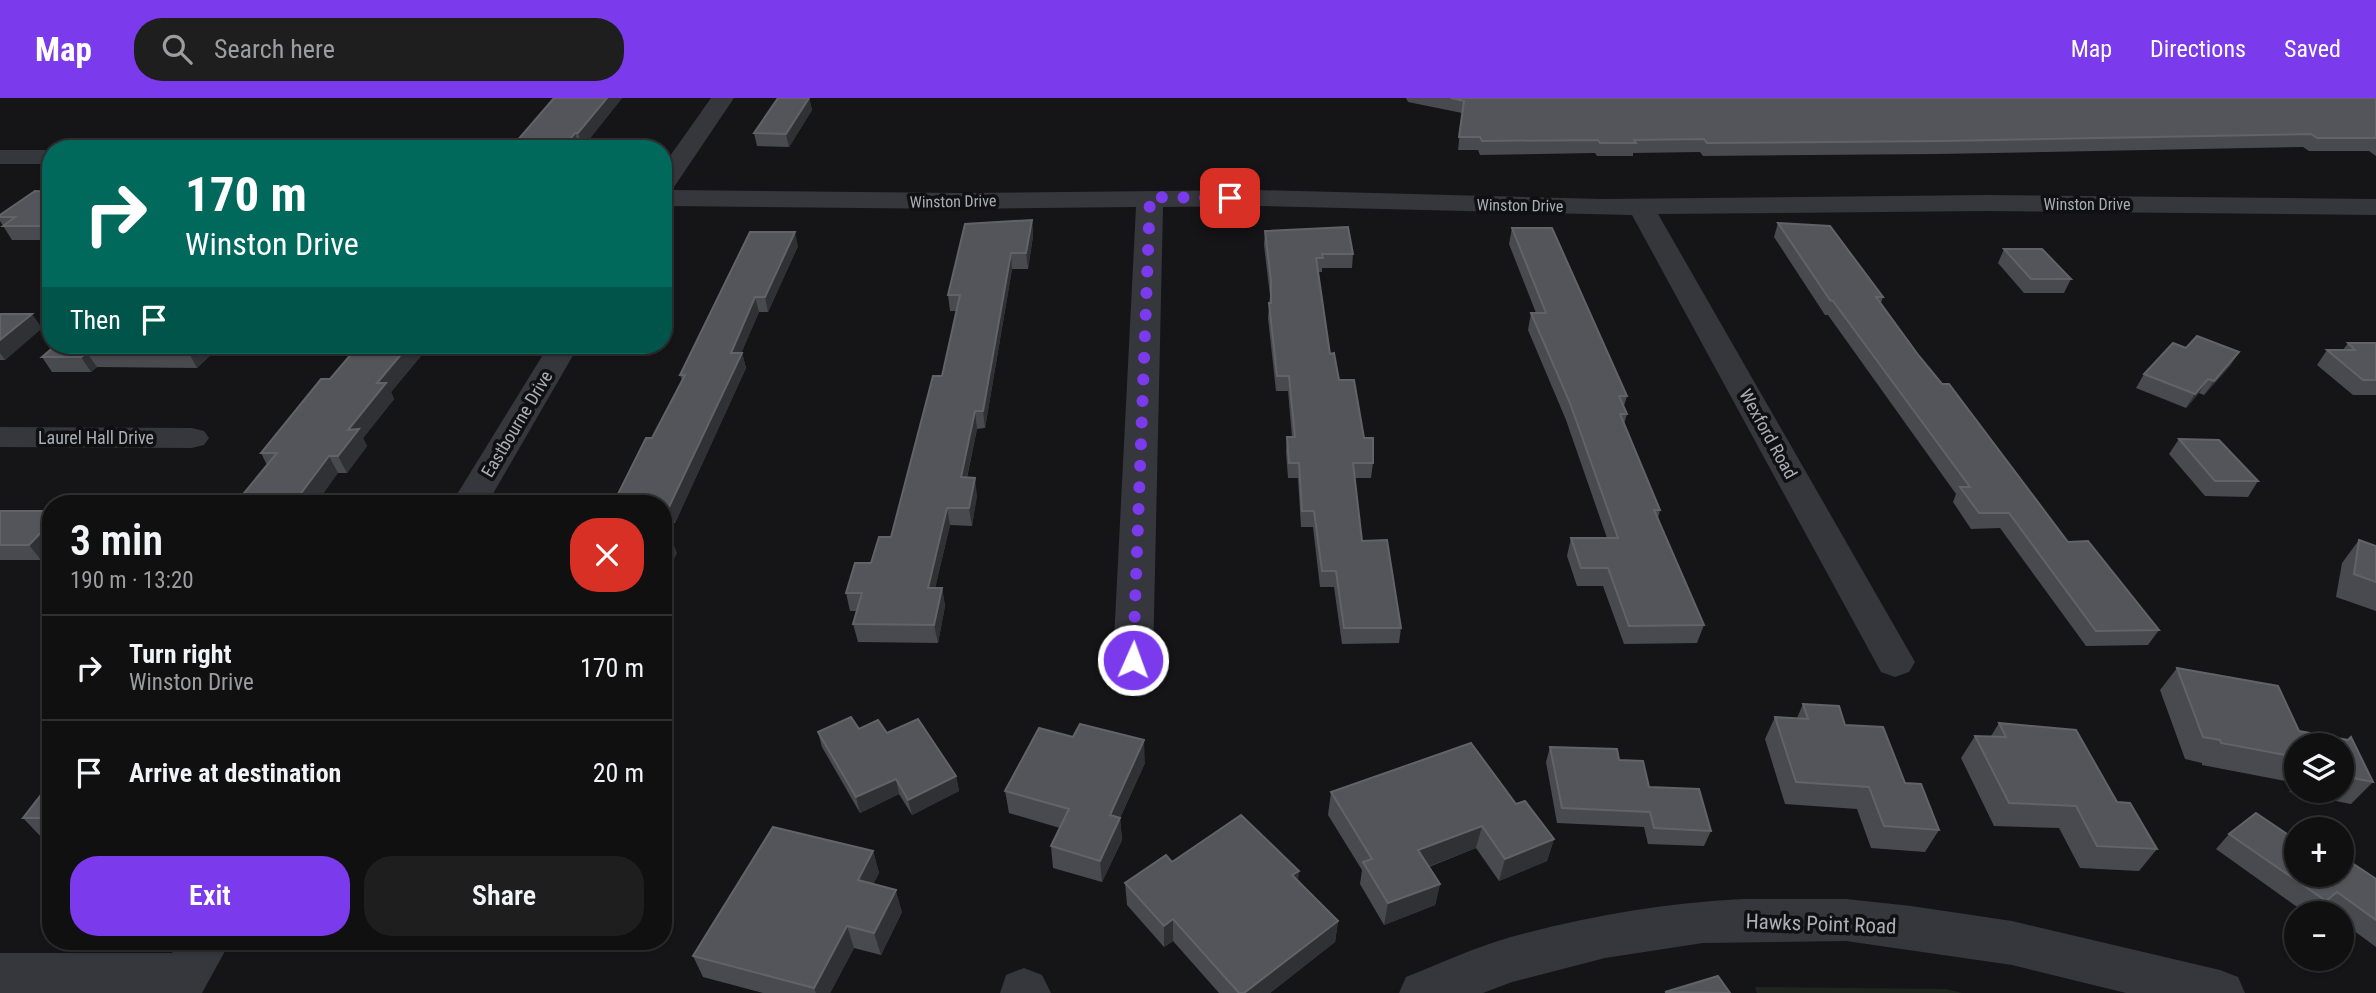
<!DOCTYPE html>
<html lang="en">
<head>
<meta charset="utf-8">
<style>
  :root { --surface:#101011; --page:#1e1e1f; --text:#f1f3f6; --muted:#9c9d9f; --line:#303031; --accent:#7c3aed }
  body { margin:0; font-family:"Roboto Condensed",sans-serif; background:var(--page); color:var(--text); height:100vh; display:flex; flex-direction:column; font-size:26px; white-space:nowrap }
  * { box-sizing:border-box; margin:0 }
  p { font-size:23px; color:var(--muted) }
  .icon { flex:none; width:38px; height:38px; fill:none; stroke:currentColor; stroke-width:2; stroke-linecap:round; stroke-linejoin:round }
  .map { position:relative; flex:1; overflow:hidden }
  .details { position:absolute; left:42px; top:397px; width:630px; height:455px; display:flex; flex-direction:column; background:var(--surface); border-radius:28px; box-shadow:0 2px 5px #0004,0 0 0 2px var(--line) }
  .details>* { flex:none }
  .top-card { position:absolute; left:42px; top:42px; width:630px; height:214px; border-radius:28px; box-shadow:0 2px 5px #0004,0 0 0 2px var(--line); background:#00695c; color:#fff; overflow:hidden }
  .controls { position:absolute; left:2284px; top:635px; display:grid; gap:14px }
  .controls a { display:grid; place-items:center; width:70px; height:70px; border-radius:50%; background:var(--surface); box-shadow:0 2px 5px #0004,0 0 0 2px var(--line); font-size:35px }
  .pin { position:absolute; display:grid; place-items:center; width:60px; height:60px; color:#fff; margin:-30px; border-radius:14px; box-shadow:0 4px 10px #0006 }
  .me { position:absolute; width:77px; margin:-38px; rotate:2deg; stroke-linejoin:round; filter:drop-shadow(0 0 5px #0008) }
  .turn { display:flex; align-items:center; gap:24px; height:147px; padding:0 28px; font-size:32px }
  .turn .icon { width:91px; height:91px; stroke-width:2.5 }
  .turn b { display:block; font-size:49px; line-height:60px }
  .then { display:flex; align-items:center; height:66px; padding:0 28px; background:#0003; gap:14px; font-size:26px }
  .round { display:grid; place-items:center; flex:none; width:74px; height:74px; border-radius:28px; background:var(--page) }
  .headline { display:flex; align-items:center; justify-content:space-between; height:119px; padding:0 28px }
  h1 { font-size:42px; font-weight:600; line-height:52px }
  .cta { display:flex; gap:14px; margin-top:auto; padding:14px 28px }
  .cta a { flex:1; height:80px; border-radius:28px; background:var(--accent); color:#fff; font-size:28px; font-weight:600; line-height:80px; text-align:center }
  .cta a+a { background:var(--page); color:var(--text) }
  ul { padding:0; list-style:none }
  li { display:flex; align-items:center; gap:21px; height:105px; padding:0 28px; border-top:2px solid var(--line) }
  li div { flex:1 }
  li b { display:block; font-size:26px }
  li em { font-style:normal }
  header { display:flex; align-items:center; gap:42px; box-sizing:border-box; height:98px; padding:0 35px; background:var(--accent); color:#fff }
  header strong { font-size:33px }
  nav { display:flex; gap:38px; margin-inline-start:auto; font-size:24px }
  .search { width:490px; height:63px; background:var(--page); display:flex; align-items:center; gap:18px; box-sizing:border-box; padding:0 24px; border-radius:28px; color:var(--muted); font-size:26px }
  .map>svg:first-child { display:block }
  .green { fill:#1f2620 }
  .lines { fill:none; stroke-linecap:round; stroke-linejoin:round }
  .minor { fill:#36373c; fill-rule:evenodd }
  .wall { fill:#494a4f }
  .shaded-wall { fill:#303134 }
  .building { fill:#53555a; stroke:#616368; stroke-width:2 }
  .route { stroke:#7c3aed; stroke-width:12; stroke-dasharray:0 21.6 }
  .labels { text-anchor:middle; stroke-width:7; stroke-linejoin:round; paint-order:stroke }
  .far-street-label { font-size:16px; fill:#a8adb6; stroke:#101012 }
  .street-label { font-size:18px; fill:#a8adb6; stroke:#101012 }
  .near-street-label { font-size:21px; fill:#a8adb6; stroke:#101012 }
</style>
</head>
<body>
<header>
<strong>Map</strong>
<div class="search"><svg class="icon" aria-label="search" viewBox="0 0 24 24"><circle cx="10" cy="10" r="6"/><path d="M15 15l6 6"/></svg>Search here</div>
<nav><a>Map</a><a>Directions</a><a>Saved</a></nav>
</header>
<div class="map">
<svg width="2376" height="895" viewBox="0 0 2376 895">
  <rect width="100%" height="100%" fill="#151517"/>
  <!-- green -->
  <polygon class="green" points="1755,889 1946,891 1962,895 1757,895"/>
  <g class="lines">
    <!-- minor -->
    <g class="minor">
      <polygon points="711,0 734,0 672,92 958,95 1257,92 1603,101 1987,97 2376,101 2376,117 1987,113 1658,116 1915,564 1909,574 1895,579 1881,574 1632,117 1257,108 1163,109 1153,562 1147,572 1133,577 1119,572 1113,562 1136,109 958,111 663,108 663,68"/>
      <rect x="0" y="52" width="51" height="14"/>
      <polygon points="549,247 579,247 487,406 451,406"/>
      <polygon points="0,329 192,330 204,333 209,340 204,347 192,350 0,349"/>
      <path d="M 1743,801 L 1846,801 L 1911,808 L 2012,823 L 2220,872 L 2238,879 L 2245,895 L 2126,895 L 2012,867 L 1846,843 L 1703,845 L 1605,860 L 1512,884 L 1483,895 L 1399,895 L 1406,879 C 1441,865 1476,849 1511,839 C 1587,818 1665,805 1743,801 Z"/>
      <polygon points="179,844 230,844 202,895 0,895 0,855 172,855"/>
      <polygon points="1024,870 1042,877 1051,895 1000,895 1006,877"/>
    </g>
  </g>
  <!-- wall -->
  <g class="wall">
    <polygon points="554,0 622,0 583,49 579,49 578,51 510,51"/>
    <polygon points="809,0 812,12 789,49 757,48 754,35"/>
    <polygon points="1406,0 2376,0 2376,58 2369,53 2309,53 2303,49 1937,56 1703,58 1700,54 1633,55 1633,58 1597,58 1595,55 1480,57 1478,52 1458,52 1462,15 1408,4"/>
    <polygon points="51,94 51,142 12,142 0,123 0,117"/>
    <polygon points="1032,122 1033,138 1028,171 1012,171 985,330 977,331 967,380 977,397 972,428 950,427 935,490 942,490 945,508 938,545 858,544 853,526 857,513 850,513 846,495 891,439 942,278 956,213 950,213 948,197"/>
    <polygon points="1778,125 1883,199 1881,205 1919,258 2068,444 2159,532 2148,547 2086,548 2000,430 1971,431 1953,404 1956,396 1828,217 1825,217 1774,139"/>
    <polygon points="1512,130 1627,298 1624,308 1627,316 1624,326 1660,412 1658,420 1704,527 1697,545 1624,546 1603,488 1577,488 1567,458 1571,440 1607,440 1566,322 1528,232 1531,215 1536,215 1509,146"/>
    <polygon points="1265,133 1353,156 1352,170 1322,170 1322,174 1318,174 1330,256 1339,282 1364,340 1373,365 1371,380 1354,380 1362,443 1401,530 1399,545 1342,546 1334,489 1320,489 1313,429 1301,429 1298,380 1288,380 1286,354 1287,339 1292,339 1288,293 1276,293 1268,220 1270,198 1264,147"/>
    <polygon points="798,148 768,214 759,214 741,255 742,255 746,270 675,425 663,425 663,406 652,340 682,282 680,277"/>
    <polygon points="2004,151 2071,181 2064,195 2024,195 1998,165"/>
    <polygon points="0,216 42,230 5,262 0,262"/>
    <polygon points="2348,245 2376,245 2376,297 2353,297 2317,267 2327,252 2343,252"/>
    <polygon points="56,247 221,247 197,270 97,269 91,274 52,274 42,259"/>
    <polygon points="359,247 430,247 391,294 394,301 363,340 367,348 347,375 338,375 267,367 261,355 330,281"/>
    <polygon points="2186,250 2239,254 2230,268 2204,297 2199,295 2186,310 2136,290 2144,276"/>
    <polygon points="2179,341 2258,383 2248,399 2205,398 2169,356"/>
    <polygon points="0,413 51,413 41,462 0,462"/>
    <polygon points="2359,442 2376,448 2376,513 2336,499 2342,465"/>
    <polygon points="2177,570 2278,588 2299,633 2348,642 2351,639 2373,684 2351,706 2289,694 2296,686 2296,693 2342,693 2342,648 2296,648 2296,685 2202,667 2202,665 2185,661 2160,592"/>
    <polygon points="1803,606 1845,627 1905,685 1939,732 1925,754 1871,750 1857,711 1785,706 1765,641 1775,619 1797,620"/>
    <polygon points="1999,625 2117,704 2157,751 2139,773 2080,770 2059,730 1994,728 1961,660 1975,638 1991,638"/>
    <polygon points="859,631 887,635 956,678 959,693 912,717 899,696 860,715 822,649 818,634"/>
    <polygon points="1550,649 1619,662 1649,689 1711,733 1704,748 1648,746 1644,729 1557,725 1546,664"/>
    <polygon points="1145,665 1120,720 1122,742 1102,784 1053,770 1051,748 1060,730 1009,715 1005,693"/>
    <polygon points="51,684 51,742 44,742 23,720"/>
    <polygon points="1331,694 1516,706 1554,741 1547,763 1499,783 1476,750 1429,769 1440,786 1435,807 1384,827 1360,786 1362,772 1328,717"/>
    <polygon points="2229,736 2296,777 2346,766 2376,781 2376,849 2342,824 2342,816 2330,816 2321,809 2314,816 2307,816 2216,751"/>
    <polygon points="873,753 879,775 873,786 902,814 881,857 854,850 830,895 763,895 703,879 693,858"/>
    <polygon points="1172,764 1298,783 1338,823 1335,844 1270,895 1219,895 1173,843 1164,849 1127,807 1125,785"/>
  </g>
  <!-- shaded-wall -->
  <g class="shaded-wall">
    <polygon points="607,0 622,0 583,49 578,35"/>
    <polygon points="809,0 812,12 789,49 786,36"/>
    <polygon points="575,35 579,49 578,51 562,51"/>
    <polygon points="1032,122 1033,138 1028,171 1026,155"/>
    <polygon points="795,134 798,148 768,214 765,199"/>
    <polygon points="1011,155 1012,171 985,330 983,313"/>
    <polygon points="755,199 759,214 735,270 731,255"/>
    <polygon points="32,216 42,230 5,262 0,255 0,242"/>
    <polygon points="198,247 221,247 197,270 189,255"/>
    <polygon points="409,247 430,247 391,294 394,301 363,340 367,348 347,375 338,358 348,332 377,285"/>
    <polygon points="2239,254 2230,268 2204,297 2214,283"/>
    <polygon points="87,255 97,269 91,274 81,259"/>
    <polygon points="742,255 746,270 675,425 669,409"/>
    <polygon points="2208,281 2199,295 2186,310 2195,296"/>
    <polygon points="975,313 977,331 963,397 961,379"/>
    <polygon points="329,358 338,375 316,406 293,406"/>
    <polygon points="975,380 977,397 972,428 969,410"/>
    <polygon points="947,410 950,427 931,508 928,490"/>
    <polygon points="51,424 51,452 41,462 29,447"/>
    <polygon points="671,440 677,455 663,486 663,458"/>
    <polygon points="942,490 945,508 938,545 934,527"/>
    <polygon points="1144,642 1145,665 1111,739 1110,717"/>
    <polygon points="956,678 959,693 912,717 908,702"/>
    <polygon points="896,681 899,696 860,715 856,699"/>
    <polygon points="1120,720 1122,742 1102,784 1100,763"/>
    <polygon points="1482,728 1476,750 1414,774 1418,752"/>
    <polygon points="1554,741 1547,763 1499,783 1505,761"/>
    <polygon points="873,753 879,775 864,804 858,782"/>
    <polygon points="1299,773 1297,795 1292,777"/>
    <polygon points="1440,786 1435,807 1384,827 1388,805"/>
    <polygon points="896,792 902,814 881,857 874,835"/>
    <polygon points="1173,821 1173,843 1164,849 1164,828"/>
    <polygon points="1338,823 1335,844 1270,895 1244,895"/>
    <polygon points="847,828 854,850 830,895 816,895 814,890"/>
  </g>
  <!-- building -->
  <g class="building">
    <polygon points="554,0 607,0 578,35 575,35 562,51 510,51"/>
    <polygon points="778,0 809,0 786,36 754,35"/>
    <polygon points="1451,0 2376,0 2376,40 2317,40 2311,36 1942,43 1707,45 1704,41 1634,42 1636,45 1600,45 1598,42 1482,43 1480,39 1459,39 1464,3"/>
    <polygon points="35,93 51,94 51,128 3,128 15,119 0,119 0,117"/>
    <polygon points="1032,122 1026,155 1011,155 983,313 975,313 961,379 975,380 969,410 947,410 928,490 942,490 934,527 853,526 862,495 846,495 855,465 871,465 879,439 891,439 933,278 942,278 960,197 948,197 965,126"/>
    <polygon points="1778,125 1830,128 1883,199 1876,199 1919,258 1942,286 1949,286 2068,444 2088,443 2159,532 2096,533 2009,415 1979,415 1960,389 1970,389 1833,203 1830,202"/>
    <polygon points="1348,129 1353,156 1322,156 1323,160 1316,160 1330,256 1334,255 1339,282 1354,282 1364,340 1373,340 1373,365 1353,365 1362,443 1387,442 1401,530 1344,530 1336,473 1322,473 1314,413 1302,413 1299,365 1289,365 1287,339 1295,339 1289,278 1277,278 1269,205 1271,205 1271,183 1265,133"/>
    <polygon points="1512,130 1552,130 1627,298 1619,298 1627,316 1620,316 1660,412 1654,412 1704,527 1629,528 1608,470 1581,470 1571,440 1618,440 1570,305 1531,215 1546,215"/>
    <polygon points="750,134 795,134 765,199 755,199 731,255 742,255 669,409 663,409 663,406 613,406 646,340 652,340 685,277 680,277"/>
    <polygon points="2004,151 2042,151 2071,181 2031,181"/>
    <polygon points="0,216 32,216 0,242"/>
    <polygon points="2197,238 2239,254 2214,283 2208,281 2195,296 2144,276 2173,245 2186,250"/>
    <polygon points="2348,245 2376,245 2376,282 2363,282 2327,252 2355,252"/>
    <polygon points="56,247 198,247 189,255 87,255 81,259 42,259"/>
    <polygon points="359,247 409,247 377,285 386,285 348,332 359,331 338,358 329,358 293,406 235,406 277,355 261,355 321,281 330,281"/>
    <polygon points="2179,341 2219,342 2258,383 2215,383"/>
    <polygon points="0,413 51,413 51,424 29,447 0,447"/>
    <polygon points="663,440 671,440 663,458"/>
    <polygon points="2359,442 2376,448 2376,484 2354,476"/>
    <polygon points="2177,570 2278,588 2299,633 2348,642 2351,639 2373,684 2342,678 2342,648 2296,648 2296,659 2221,645 2220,642 2203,639"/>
    <polygon points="1803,606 1839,608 1845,627 1883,629 1905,685 1921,686 1939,732 1884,728 1869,689 1796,684 1775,619 1808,621"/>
    <polygon points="851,619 859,631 878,622 887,635 918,621 956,678 908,702 896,681 856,699 818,634"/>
    <polygon points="1999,625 2076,632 2117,704 2130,705 2157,751 2097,748 2076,708 2009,705 1975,638 2006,639"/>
    <polygon points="1080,626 1144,642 1110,717 1120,720 1100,763 1051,748 1069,711 1005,693 1039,630 1073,639"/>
    <polygon points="1471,645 1516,706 1525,703 1554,741 1505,761 1482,728 1418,752 1440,786 1388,805 1363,764 1372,761 1331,694"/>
    <polygon points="1550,649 1617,651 1619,662 1643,663 1649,689 1699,691 1711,733 1654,730 1650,714 1562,710"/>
    <polygon points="51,684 51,720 23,720"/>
    <polygon points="2256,715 2296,742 2296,777 2342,777 2342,763 2346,766 2349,763 2376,781 2376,822 2337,794 2326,803 2229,736"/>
    <polygon points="1241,717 1299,773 1292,777 1338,823 1244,895 1239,895 1173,821 1164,828 1125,785 1166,757 1172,764"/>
    <polygon points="773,729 873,753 858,782 896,792 874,835 847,828 814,890 693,858"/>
    <polygon points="1718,878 1730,895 1665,894"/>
  </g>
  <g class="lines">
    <!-- route -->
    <polyline class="route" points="1133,562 1150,99 1230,100"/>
  </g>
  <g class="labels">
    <!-- far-street labels -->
    <g class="far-street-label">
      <text transform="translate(953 103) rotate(-1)" y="6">Winston Drive</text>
      <text x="2087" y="112">Winston Drive</text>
      <text transform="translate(1520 107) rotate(1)" y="6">Winston Drive</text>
    </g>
    <!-- street labels -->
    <g class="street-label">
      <text transform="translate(517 326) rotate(-59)" y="6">Eastbourne Drive</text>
      <text transform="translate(1768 336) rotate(61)" y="6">Wexford Road</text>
      <text x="96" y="346">Laurel Hall Drive</text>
    </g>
    <!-- near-street labels -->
    <g class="near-street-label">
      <text transform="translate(1821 826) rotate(2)" y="7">Hawks Point Road</text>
    </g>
  </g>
</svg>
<div class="controls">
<a><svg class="icon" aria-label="layers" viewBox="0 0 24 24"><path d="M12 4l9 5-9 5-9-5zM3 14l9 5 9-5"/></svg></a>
<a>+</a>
<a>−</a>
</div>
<div class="pin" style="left:1230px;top:100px;background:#d93025"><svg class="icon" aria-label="arrive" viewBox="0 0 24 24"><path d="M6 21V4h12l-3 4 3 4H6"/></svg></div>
<svg class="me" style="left:1133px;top:562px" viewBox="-20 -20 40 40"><circle r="17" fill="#7c3aed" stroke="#fff" stroke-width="3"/><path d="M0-11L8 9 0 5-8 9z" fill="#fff"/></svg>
<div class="top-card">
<div class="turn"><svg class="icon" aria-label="right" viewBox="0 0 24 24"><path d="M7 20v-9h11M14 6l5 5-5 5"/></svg><div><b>170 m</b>Winston Drive</div></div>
<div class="then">Then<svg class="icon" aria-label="arrive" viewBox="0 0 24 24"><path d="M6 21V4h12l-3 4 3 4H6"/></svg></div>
</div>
<section class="details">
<div class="headline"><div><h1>3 min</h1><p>190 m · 13:20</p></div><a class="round" style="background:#d93025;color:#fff"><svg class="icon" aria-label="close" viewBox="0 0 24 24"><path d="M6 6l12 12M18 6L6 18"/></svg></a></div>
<ul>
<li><svg class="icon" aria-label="right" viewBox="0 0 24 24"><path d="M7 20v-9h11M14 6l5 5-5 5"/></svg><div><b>Turn right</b><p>Winston Drive</p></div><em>170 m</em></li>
<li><svg class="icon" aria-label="arrive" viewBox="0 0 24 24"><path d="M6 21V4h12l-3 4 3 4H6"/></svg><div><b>Arrive at destination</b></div><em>20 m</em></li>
</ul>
<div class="cta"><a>Exit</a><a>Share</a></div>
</section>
</div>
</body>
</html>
